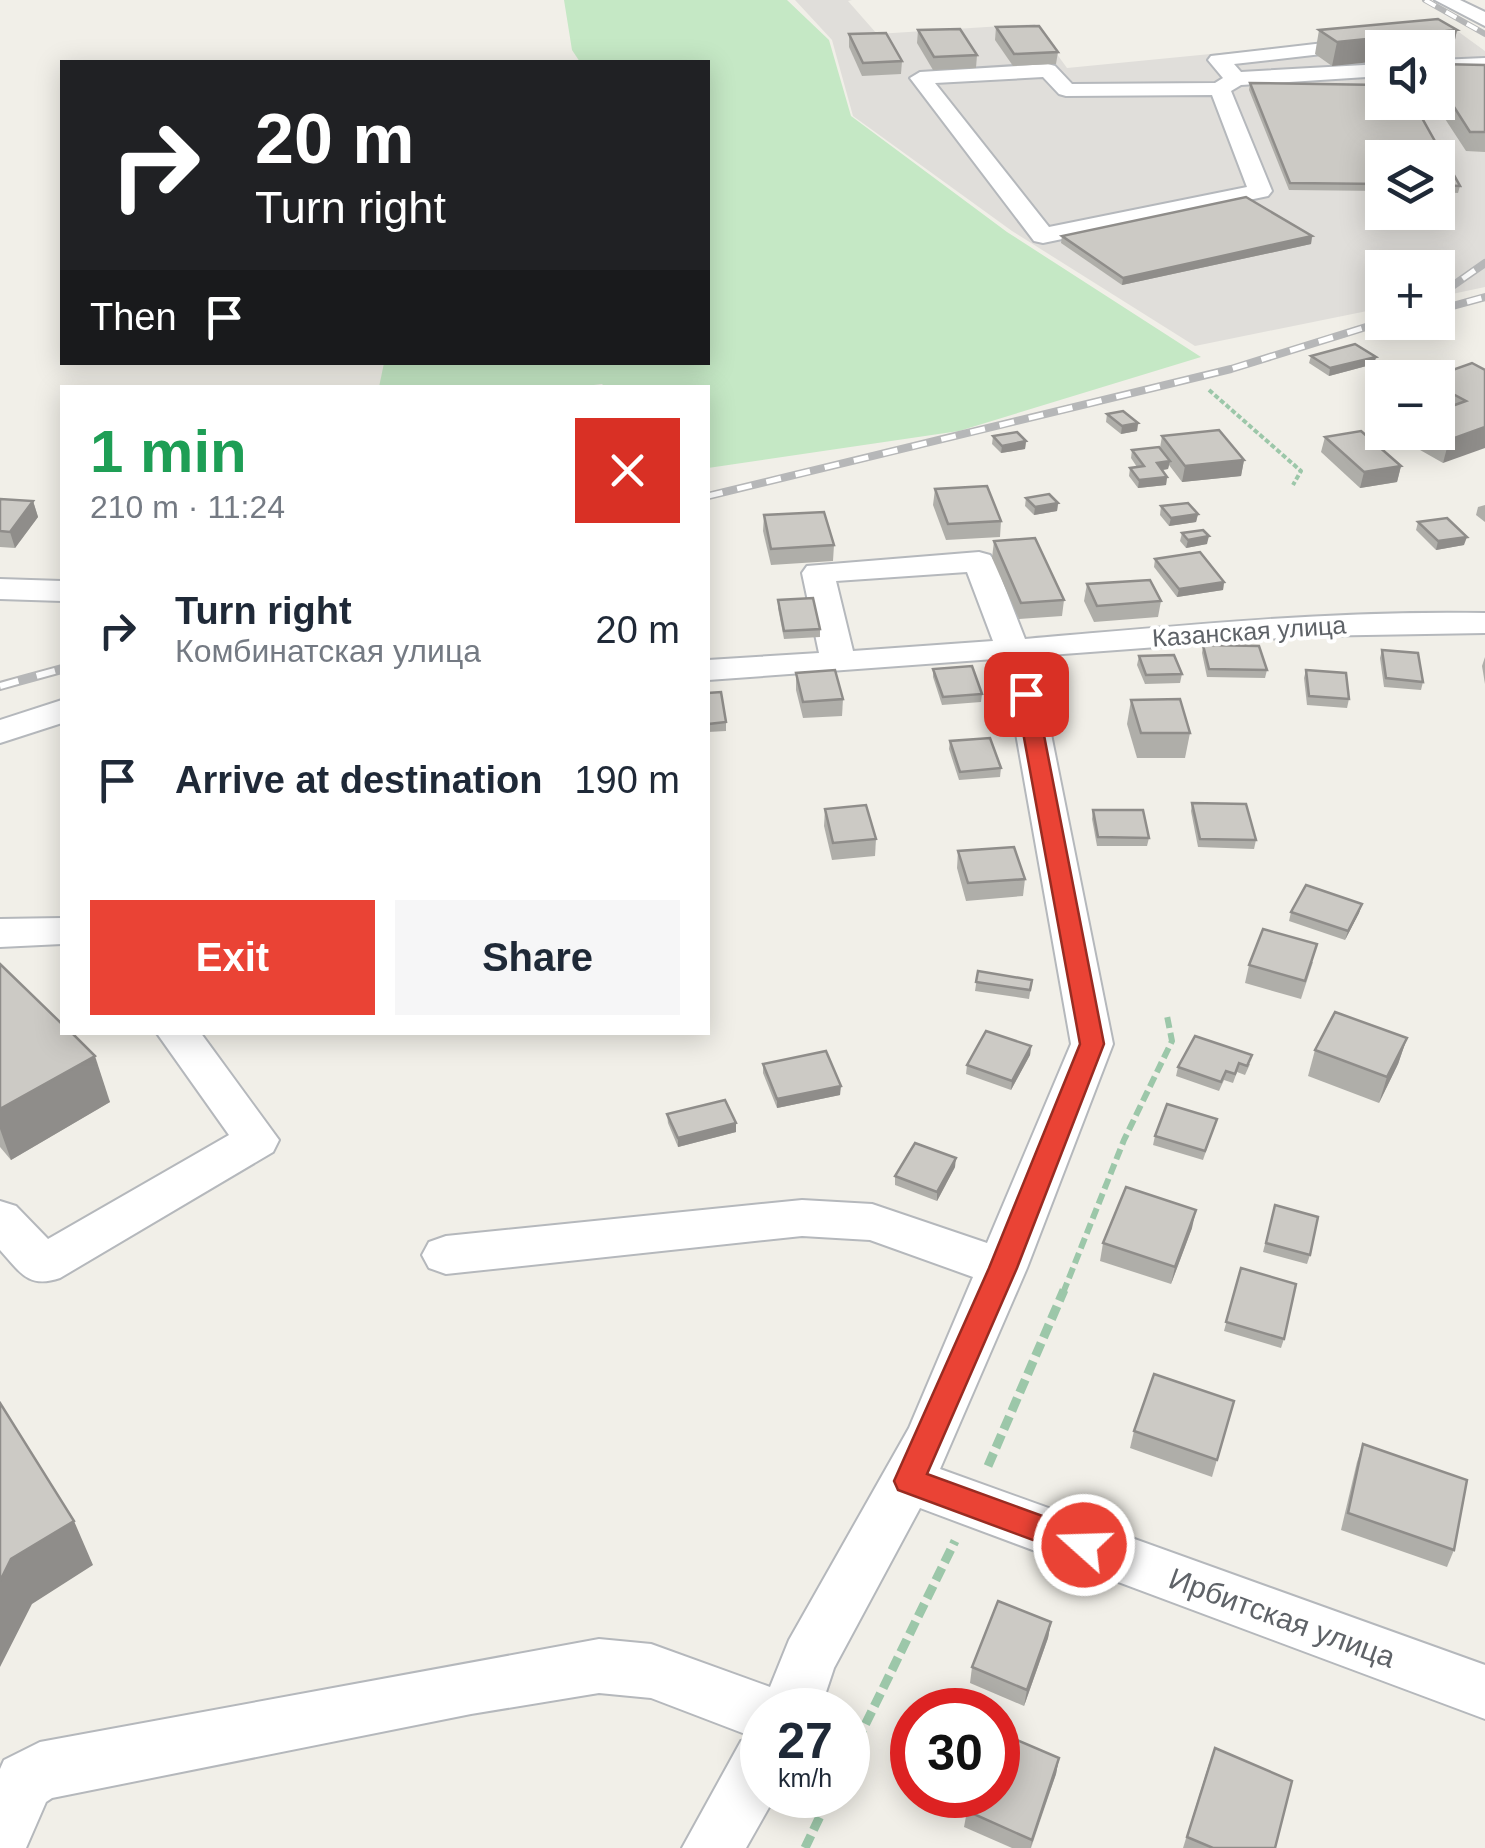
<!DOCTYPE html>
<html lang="en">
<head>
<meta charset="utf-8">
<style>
  :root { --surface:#fff; --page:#f6f6f7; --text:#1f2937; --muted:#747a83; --accent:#ea4335 }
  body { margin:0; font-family:Arial,sans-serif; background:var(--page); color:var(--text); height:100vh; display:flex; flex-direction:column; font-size:38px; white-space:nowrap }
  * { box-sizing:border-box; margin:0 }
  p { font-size:32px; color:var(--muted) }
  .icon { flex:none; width:55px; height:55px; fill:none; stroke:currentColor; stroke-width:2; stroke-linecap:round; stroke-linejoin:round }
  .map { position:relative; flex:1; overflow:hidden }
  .side { position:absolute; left:60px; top:385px; width:650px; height:650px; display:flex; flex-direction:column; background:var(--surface); border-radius:0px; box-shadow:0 5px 25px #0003 }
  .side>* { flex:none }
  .guide { position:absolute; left:60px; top:60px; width:650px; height:305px; border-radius:0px; box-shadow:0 5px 25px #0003; background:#202124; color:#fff; overflow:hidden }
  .tools { position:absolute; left:1365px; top:30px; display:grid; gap:20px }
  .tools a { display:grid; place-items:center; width:90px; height:90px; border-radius:0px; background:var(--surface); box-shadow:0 5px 25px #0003; font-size:50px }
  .speed { position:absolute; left:740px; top:1688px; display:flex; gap:20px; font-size:50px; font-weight:700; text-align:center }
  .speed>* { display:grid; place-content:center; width:130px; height:130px; border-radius:50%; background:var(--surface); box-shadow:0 5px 25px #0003; line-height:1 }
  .speed small { font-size:25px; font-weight:400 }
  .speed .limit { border:15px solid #d22; background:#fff; color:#111 }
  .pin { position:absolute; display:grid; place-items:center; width:85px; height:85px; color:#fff; margin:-42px; border-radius:20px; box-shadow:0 5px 15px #0006 }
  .me { position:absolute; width:110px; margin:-55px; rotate:290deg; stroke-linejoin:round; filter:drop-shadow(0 0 8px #0008) }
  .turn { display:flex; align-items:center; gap:35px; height:210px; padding:0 30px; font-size:45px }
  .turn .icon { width:130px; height:130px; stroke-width:2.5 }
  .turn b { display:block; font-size:70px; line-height:85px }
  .then { display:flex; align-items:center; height:95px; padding:0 30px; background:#0003; gap:20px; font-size:38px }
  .round { display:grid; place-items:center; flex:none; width:105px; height:105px; border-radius:0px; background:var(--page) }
  .headline { display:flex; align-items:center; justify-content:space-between; height:170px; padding:0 30px }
  h1 { font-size:60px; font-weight:800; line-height:75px; color:#1e9e55 }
  .primary-button { display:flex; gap:20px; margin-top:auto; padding:20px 30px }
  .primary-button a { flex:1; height:115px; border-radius:0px; background:var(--accent); color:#fff; font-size:40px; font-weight:800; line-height:115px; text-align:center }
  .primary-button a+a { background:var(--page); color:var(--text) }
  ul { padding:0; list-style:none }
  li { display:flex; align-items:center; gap:30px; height:150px; padding:0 30px }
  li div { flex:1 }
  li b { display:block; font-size:38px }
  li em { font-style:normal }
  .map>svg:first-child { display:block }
  .industrial { fill:#e0deda; fill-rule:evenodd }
  .green { fill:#c5e8c5 }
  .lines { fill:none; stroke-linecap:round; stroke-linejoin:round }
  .minor-casing { stroke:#b5b8bc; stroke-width:4 }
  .path-far2 { stroke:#9cc7a9; stroke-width:4; stroke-dasharray:5 2.5; stroke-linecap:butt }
  .path-far1 { stroke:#9cc7a9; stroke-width:6; stroke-dasharray:11 5; stroke-linecap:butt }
  .path { stroke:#9cc7a9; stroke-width:9; stroke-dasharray:14 6; stroke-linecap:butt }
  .minor { fill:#fff; fill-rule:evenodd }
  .rail-far2-casing { stroke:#b6b7b8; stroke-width:6 }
  .rail-far1-casing { stroke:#b6b7b8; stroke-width:8 }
  .rail-casing { stroke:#b6b7b8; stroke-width:10 }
  .rail-far2 { stroke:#fff; stroke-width:4; stroke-dasharray:12; stroke-linecap:butt }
  .rail-far1 { stroke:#fff; stroke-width:5; stroke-dasharray:15; stroke-linecap:butt }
  .rail { stroke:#fff; stroke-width:6; stroke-dasharray:19; stroke-linecap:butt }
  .wall { fill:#afaea9 }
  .shaded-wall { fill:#8f8d8a }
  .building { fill:#cccac5; stroke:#8f8d8a; stroke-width:2.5 }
  .route { fill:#ea4335; stroke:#982c22; stroke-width:2.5 }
  .labels { text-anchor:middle; stroke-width:8; stroke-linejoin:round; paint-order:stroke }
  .street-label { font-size:25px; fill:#5f6368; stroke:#fff }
  .near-street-label { font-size:30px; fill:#5f6368; stroke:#fff }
</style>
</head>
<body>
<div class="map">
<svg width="1485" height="1848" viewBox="0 0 1485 1848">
  <rect width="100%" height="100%" fill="#f1efe8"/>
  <!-- industrial -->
  <path class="industrial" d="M 795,0 L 852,0 L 848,1 L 877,34 L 1035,24 L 1067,68 L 1456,30 L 1485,51 L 1485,287 L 1438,297 L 1438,268 L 1382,268 L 1382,308 L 1195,346 L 1012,231 L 853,116 L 832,40 ZM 1382,48 L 1438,48 L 1438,102 L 1382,102 ZM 1382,158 L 1438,158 L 1438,212 L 1382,212 Z"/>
  <!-- green -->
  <polygon class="green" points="564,0 787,0 829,40 851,116 1007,232 1201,357 959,431 708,468 708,388 606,388 602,384 569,388 379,387 384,363 708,362 708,62 580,62 572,50"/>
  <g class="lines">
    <defs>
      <g id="minor">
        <polygon points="1435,0 1460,0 1485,12 1485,26"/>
        <path d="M 1367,38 L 1377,44 L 1374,48 L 1234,64 L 1241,72 L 1382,64 L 1382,76 L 1241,85 L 1231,91 L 1272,191 L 1268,196 L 1043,243 L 1034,241 L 910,78 L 920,72 L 1048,64 L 1055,66 L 1072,84 L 1215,83 L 1223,78 L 1208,60 L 1211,56 ZM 1043,77 L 1059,94 L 1066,96 L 1212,95 L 1247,187 L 1049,227 L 935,83 Z"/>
        <polygon points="1485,58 1485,70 1438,72 1438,60"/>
        <path d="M 979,552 L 990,555 L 995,562 L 1025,639 C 1179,626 1331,610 1485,613 L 1485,633 L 1307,636 L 708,680 L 708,660 L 819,653 L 802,573 L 807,566 ZM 967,572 L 993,641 L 853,651 L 836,581 Z"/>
        <polygon points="0,579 62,581 62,601 0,599"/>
        <polygon points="1026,684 1038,687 1043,694 1113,1044 1027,1268 940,1469 1485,1665 1485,1719 920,1508 834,1668 820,1710 762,1710 762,1795 776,1795 746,1848 682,1848 741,1741 753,1737 651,1698 599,1693 471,1714 52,1798 46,1802 26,1848 0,1848 0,1769 4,1760 40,1742 599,1639 651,1644 770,1687 789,1640 909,1428 973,1277 870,1240 802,1236 446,1274 429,1268 422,1255 429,1242 446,1236 802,1200 872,1204 987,1243 1071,1044 1009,694 1014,687"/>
        <polygon points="62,700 62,723 0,743 0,720"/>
        <polygon points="62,918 62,944 0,947 0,919"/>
        <path d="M 156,1032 L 200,1032 L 279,1140 L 273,1152 L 60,1278 C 28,1289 20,1272 0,1250 L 0,1201 L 16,1206 L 48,1239 L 229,1135 Z"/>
      </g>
    </defs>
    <!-- minor casing -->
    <use href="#minor" class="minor-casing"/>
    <!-- path-far2 -->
    <polyline class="path-far2" points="1209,390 1301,471 1293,485"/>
    <!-- path-far1 -->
    <polyline class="path-far1" points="1063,1293 1124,1140 1172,1041 1167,1016"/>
    <!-- path -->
    <g class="path">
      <polyline points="988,1466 1064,1290"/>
      <polyline points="848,1760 955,1541"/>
      <polyline points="805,1848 830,1795"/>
    </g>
    <!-- minor -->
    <use href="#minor" class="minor"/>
    <defs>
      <polyline id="rail-far2" points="1425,0 1485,34"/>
      <g id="rail-far1">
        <polyline points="1438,296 1485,263"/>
        <polyline points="1438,310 1485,297"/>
        <polyline points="708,496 1231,369 1382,322"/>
      </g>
      <polyline id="rail" points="0,686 62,669"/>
    </defs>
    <!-- rail-far2 casing -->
    <use href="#rail-far2" class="rail-far2-casing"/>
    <!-- rail-far1 casing -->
    <use href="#rail-far1" class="rail-far1-casing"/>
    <!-- rail casing -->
    <use href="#rail" class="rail-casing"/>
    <!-- rail-far2 -->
    <use href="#rail-far2" class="rail-far2"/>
    <!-- rail-far1 -->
    <use href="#rail-far1" class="rail-far1"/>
    <!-- rail -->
    <use href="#rail" class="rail"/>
  </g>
  <!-- wall -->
  <g class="wall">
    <polygon points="996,27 1058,52 1056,64 1013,66 995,40"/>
    <polygon points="918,30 977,55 976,68 933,70 917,43"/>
    <polygon points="1319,30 1457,30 1452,54 1438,55 1438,48 1332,66 1315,54"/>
    <polygon points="849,34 902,61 901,74 862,76 849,47"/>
    <polygon points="1438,64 1485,65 1485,152 1466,151 1434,102 1438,102"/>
    <polygon points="1250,83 1382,85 1382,102 1413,102 1460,186 1458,193 1438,192 1438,158 1382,158 1382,191 1289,190 1249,90"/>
    <polygon points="1062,236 1312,236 1311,244 1122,285 1061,243"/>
    <polygon points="1311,356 1376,357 1374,364 1329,376 1309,363"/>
    <polygon points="1485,370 1443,463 1406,442 1409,432 1438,432 1438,378"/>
    <polygon points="1107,414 1138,423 1137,431 1121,434 1106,422"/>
    <polygon points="993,436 1026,441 1025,449 1001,453 992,444"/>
    <polygon points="1162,436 1244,460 1241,476 1182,482 1169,465 1168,469 1162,470 1167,477 1166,485 1138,488 1129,476 1130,468 1137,467 1131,458 1132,450 1160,448"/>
    <polygon points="1325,437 1401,466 1397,482 1360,488 1321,452"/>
    <polygon points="935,489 1001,521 1000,537 946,540 933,505"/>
    <polygon points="1026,498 1058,503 1057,511 1034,515 1025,506"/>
    <polygon points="0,499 33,501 38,517 15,548 0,547"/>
    <polygon points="1485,505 1485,522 1476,515 1478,507"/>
    <polygon points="1161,506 1198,514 1196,522 1169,526 1160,515"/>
    <polygon points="764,515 834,545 833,561 771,565 763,531"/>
    <polygon points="1418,522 1464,545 1436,550 1416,530"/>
    <polygon points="1182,533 1207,544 1186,548 1180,541"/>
    <polygon points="994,541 1064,600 1062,616 1019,619 992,558"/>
    <polygon points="1155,559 1224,582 1223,590 1177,597 1154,567"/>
    <polygon points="1087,584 1161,601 1158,617 1094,622 1084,601"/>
    <polygon points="778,600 820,629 820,637 784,639 778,608"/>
    <polygon points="1203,645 1267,670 1265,678 1207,677 1202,653"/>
    <polygon points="1382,650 1423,682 1421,690 1384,687 1380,658"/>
    <polygon points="1139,656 1182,674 1180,683 1145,684 1137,665"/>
    <polygon points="1485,657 1485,684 1482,666"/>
    <polygon points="933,669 982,694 981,702 942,705 933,677"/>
    <polygon points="1306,670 1349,699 1347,708 1307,705 1304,678"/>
    <polygon points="796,673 843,699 842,716 803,718 796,690"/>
    <polygon points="708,693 726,722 726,731 708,732"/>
    <polygon points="1131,700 1190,733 1185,758 1137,758 1127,724"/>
    <polygon points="950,741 1001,768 1000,777 959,780 949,749"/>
    <polygon points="1192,803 1256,840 1254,849 1198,847 1191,811"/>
    <polygon points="825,809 876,839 875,856 832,860 824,826"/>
    <polygon points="1093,810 1149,838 1147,846 1097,846 1092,819"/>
    <polygon points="958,851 1025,879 1023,896 966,901 957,868"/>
    <polygon points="1362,904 1359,913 1345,940 1289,921 1291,912"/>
    <polygon points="1313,962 1301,999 1245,983 1249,965"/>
    <polygon points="0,964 110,1102 11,1160 0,1147"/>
    <polygon points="978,971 1032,980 1029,999 975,991"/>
    <polygon points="1195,1036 1250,1064 1245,1075 1237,1072 1233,1083 1224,1080 1219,1091 1176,1076 1178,1067"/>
    <polygon points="1407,1038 1398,1064 1379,1103 1308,1076 1315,1050"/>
    <polygon points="1031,1046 1030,1055 1011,1090 966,1074 967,1065"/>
    <polygon points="763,1064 840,1095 777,1108 763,1073"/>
    <polygon points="667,1114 736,1123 736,1132 678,1147 668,1123"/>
    <polygon points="1217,1119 1203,1160 1153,1145 1155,1136"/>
    <polygon points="955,1167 937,1201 895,1185 895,1176"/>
    <polygon points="1275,1205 1310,1255 1307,1264 1263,1252"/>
    <polygon points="1192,1228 1171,1284 1100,1261 1103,1243"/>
    <polygon points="1241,1268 1284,1339 1281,1348 1224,1331"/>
    <polygon points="1234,1401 1212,1477 1130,1448 1134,1431"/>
    <polygon points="1363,1444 1454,1550 1447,1567 1341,1530 1357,1462"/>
    <polygon points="1051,1622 1048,1638 1024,1706 970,1683 972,1667"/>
    <polygon points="1059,1758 1056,1774 1031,1848 1012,1848 964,1827 967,1811"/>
    <polygon points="1209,1764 1275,1848 1183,1848"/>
  </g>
  <!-- shaded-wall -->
  <g class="shaded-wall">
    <polygon points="1457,30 1452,54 1438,55 1438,48 1382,48 1382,61 1332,66 1337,42"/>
    <polygon points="1312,236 1311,244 1122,285 1123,278"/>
    <polygon points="1376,357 1374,364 1329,376 1330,368"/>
    <polygon points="1138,423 1137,431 1121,434 1122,426"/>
    <polygon points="1485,427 1485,448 1443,463 1449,440"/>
    <polygon points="1026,441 1025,449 1001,453 1002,446"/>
    <polygon points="1244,460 1241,476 1182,482 1185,466"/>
    <polygon points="1170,461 1168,469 1156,471 1157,463"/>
    <polygon points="1401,466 1397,482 1360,488 1364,472"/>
    <polygon points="1167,477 1166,485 1138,488 1139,480"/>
    <polygon points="33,501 38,517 15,548 10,532"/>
    <polygon points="1058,503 1057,511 1034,515 1035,507"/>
    <polygon points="1198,514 1196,522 1169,526 1171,518"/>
    <polygon points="1209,536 1207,544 1186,548 1188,540"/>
    <polygon points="1467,537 1464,545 1436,550 1438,541"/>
    <polygon points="1224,582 1223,590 1177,597 1179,589"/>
    <polygon points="1362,904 1359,913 1345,940 1348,931"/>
    <polygon points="1407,1038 1398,1064 1379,1103 1387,1077"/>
    <polygon points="1031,1046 1030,1055 1011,1090 1012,1081"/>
    <polygon points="95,1056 110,1102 11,1160 0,1129 0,1109"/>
    <polygon points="841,1086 840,1095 777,1108 777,1099"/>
    <polygon points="736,1123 736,1132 678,1147 678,1138"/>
    <polygon points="956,1158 955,1167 937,1201 937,1192"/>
    <polygon points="1196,1210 1192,1228 1171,1284 1175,1267"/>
    <polygon points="74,1521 93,1565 32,1604 0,1667 0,1581 11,1559"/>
    <polygon points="1051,1622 1048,1638 1024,1706 1027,1690"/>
    <polygon points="1059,1758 1056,1774 1030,1848 1032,1840"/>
  </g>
  <!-- building -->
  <g class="building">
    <polygon points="1438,19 1457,30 1337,42 1319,30"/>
    <polygon points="1039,26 1058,52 1014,54 996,27"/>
    <polygon points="960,29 977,55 934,57 918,30"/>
    <polygon points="886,33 902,61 863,63 849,34"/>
    <polygon points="1438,64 1485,65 1485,132 1470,132 1438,82"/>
    <polygon points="1250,83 1382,85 1382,102 1413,102 1460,186 1438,185 1438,158 1382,158 1382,184 1290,183"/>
    <polygon points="1246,197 1312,236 1123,278 1062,236"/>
    <polygon points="1355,344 1376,357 1330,368 1311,356"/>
    <polygon points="1472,363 1485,370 1485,427 1449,440 1435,432 1438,432 1438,411 1466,401 1438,386 1438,378 1430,378"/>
    <polygon points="1123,411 1138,423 1122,426 1107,414"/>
    <polygon points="1219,430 1244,460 1185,466 1162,436"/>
    <polygon points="1361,431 1401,466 1364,472 1325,437"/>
    <polygon points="1017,432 1026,441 1002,446 993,436"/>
    <polygon points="1159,447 1170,461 1157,463 1167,477 1139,480 1130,468 1144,466 1132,450"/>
    <polygon points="987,486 1001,521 948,524 935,489"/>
    <polygon points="1049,494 1058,503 1035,507 1026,498"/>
    <polygon points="0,499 33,501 10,532 0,531"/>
    <polygon points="1188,503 1198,514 1171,518 1161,506"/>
    <polygon points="824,512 834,545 771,549 764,515"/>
    <polygon points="1447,518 1467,537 1438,541 1418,522"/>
    <polygon points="1203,530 1209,536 1188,540 1182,533"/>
    <polygon points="1035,538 1064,600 1021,603 994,541"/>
    <polygon points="1200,552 1224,582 1179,589 1155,559"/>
    <polygon points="1150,580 1161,601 1097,606 1087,584"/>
    <polygon points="813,598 820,629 784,631 778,600"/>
    <polygon points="1203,645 1259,646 1267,670 1209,669"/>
    <polygon points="1382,650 1418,653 1423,682 1386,678"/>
    <polygon points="1174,655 1182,674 1146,675 1139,656"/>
    <polygon points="972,666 982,694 943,697 933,669"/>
    <polygon points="835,670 843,699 803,702 796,673"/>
    <polygon points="1306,670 1346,673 1349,699 1309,696"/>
    <polygon points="721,692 726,722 708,724 708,693"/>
    <polygon points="1180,699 1190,733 1141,733 1131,700"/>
    <polygon points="990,738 1001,768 960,772 950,741"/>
    <polygon points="1192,803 1246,804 1256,840 1200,839"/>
    <polygon points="866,805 876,839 833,843 825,809"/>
    <polygon points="1093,810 1143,810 1149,838 1098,837"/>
    <polygon points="1014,847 1025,879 968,883 958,851"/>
    <polygon points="1306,885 1362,904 1348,931 1291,912"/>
    <polygon points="1263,929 1317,944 1305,981 1249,965"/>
    <polygon points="0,964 62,1024 62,1032 71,1032 95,1056 0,1109"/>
    <polygon points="978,971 1032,980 1030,990 976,982"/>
    <polygon points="1335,1012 1407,1038 1387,1077 1315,1050"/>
    <polygon points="986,1031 1031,1046 1012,1081 967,1065"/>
    <polygon points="1195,1036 1252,1055 1247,1066 1239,1063 1235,1074 1226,1071 1221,1082 1178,1067"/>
    <polygon points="826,1051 841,1086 777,1099 763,1064"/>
    <polygon points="725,1100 736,1123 678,1138 667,1114"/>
    <polygon points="1167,1104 1217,1119 1205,1151 1155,1136"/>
    <polygon points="915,1143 956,1158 937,1192 895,1176"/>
    <polygon points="1126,1187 1196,1210 1175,1267 1103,1243"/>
    <polygon points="1275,1205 1318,1217 1310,1255 1266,1243"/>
    <polygon points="1241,1268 1296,1284 1284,1339 1226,1322"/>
    <polygon points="1154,1374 1234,1401 1217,1460 1134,1431"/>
    <polygon points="0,1403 74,1521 11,1559 0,1581"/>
    <polygon points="1363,1444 1467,1480 1454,1550 1348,1513"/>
    <polygon points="998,1601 1051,1622 1027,1690 972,1667"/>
    <polygon points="998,1732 1059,1758 1032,1840 967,1811 973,1795 998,1795"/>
    <polygon points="1215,1748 1292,1781 1275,1848 1213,1848 1187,1837"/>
  </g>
  <!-- route -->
  <polygon class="route" points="1026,688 1036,694 1104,1044 1017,1268 927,1474 1095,1535 1099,1545 1095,1555 1084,1559 898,1490 894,1481 989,1268 1080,1044 1016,694"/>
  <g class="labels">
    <!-- street labels -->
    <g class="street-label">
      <text transform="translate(1249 631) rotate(-4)" y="9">Казанская улица</text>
    </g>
    <!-- near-street labels -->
    <g class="near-street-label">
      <text transform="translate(1282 1618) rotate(20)" y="10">Ирбитская улица</text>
    </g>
  </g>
</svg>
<div class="tools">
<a><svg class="icon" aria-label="sound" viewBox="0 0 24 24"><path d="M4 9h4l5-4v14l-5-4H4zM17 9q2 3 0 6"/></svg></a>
<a><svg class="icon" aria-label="layers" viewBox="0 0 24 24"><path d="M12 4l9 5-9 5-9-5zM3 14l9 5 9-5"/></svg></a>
<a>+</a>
<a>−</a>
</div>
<div class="speed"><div>27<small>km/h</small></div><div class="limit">30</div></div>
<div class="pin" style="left:1026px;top:694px;background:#d93025"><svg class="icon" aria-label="arrive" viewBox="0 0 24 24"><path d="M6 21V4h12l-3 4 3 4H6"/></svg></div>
<svg class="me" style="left:1084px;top:1545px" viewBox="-20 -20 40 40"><circle r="17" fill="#ea4335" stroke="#fff" stroke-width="3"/><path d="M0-11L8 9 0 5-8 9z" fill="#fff"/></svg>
<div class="guide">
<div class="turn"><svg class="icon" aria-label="right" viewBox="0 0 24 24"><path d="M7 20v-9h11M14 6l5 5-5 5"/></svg><div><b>20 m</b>Turn right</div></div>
<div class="then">Then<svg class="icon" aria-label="arrive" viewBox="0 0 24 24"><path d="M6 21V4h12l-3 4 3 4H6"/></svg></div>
</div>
<section class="side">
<div class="headline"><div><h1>1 min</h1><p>210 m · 11:24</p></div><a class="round" style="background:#d93025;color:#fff"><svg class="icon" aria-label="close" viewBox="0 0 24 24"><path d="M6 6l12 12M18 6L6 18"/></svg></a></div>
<ul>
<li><svg class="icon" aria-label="right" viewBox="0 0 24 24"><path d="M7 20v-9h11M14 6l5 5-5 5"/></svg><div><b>Turn right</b><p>Комбинатская улица</p></div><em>20 m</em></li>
<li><svg class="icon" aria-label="arrive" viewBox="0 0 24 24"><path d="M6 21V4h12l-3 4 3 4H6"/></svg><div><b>Arrive at destination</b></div><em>190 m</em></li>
</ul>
<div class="primary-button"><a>Exit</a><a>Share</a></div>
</section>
</div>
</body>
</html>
